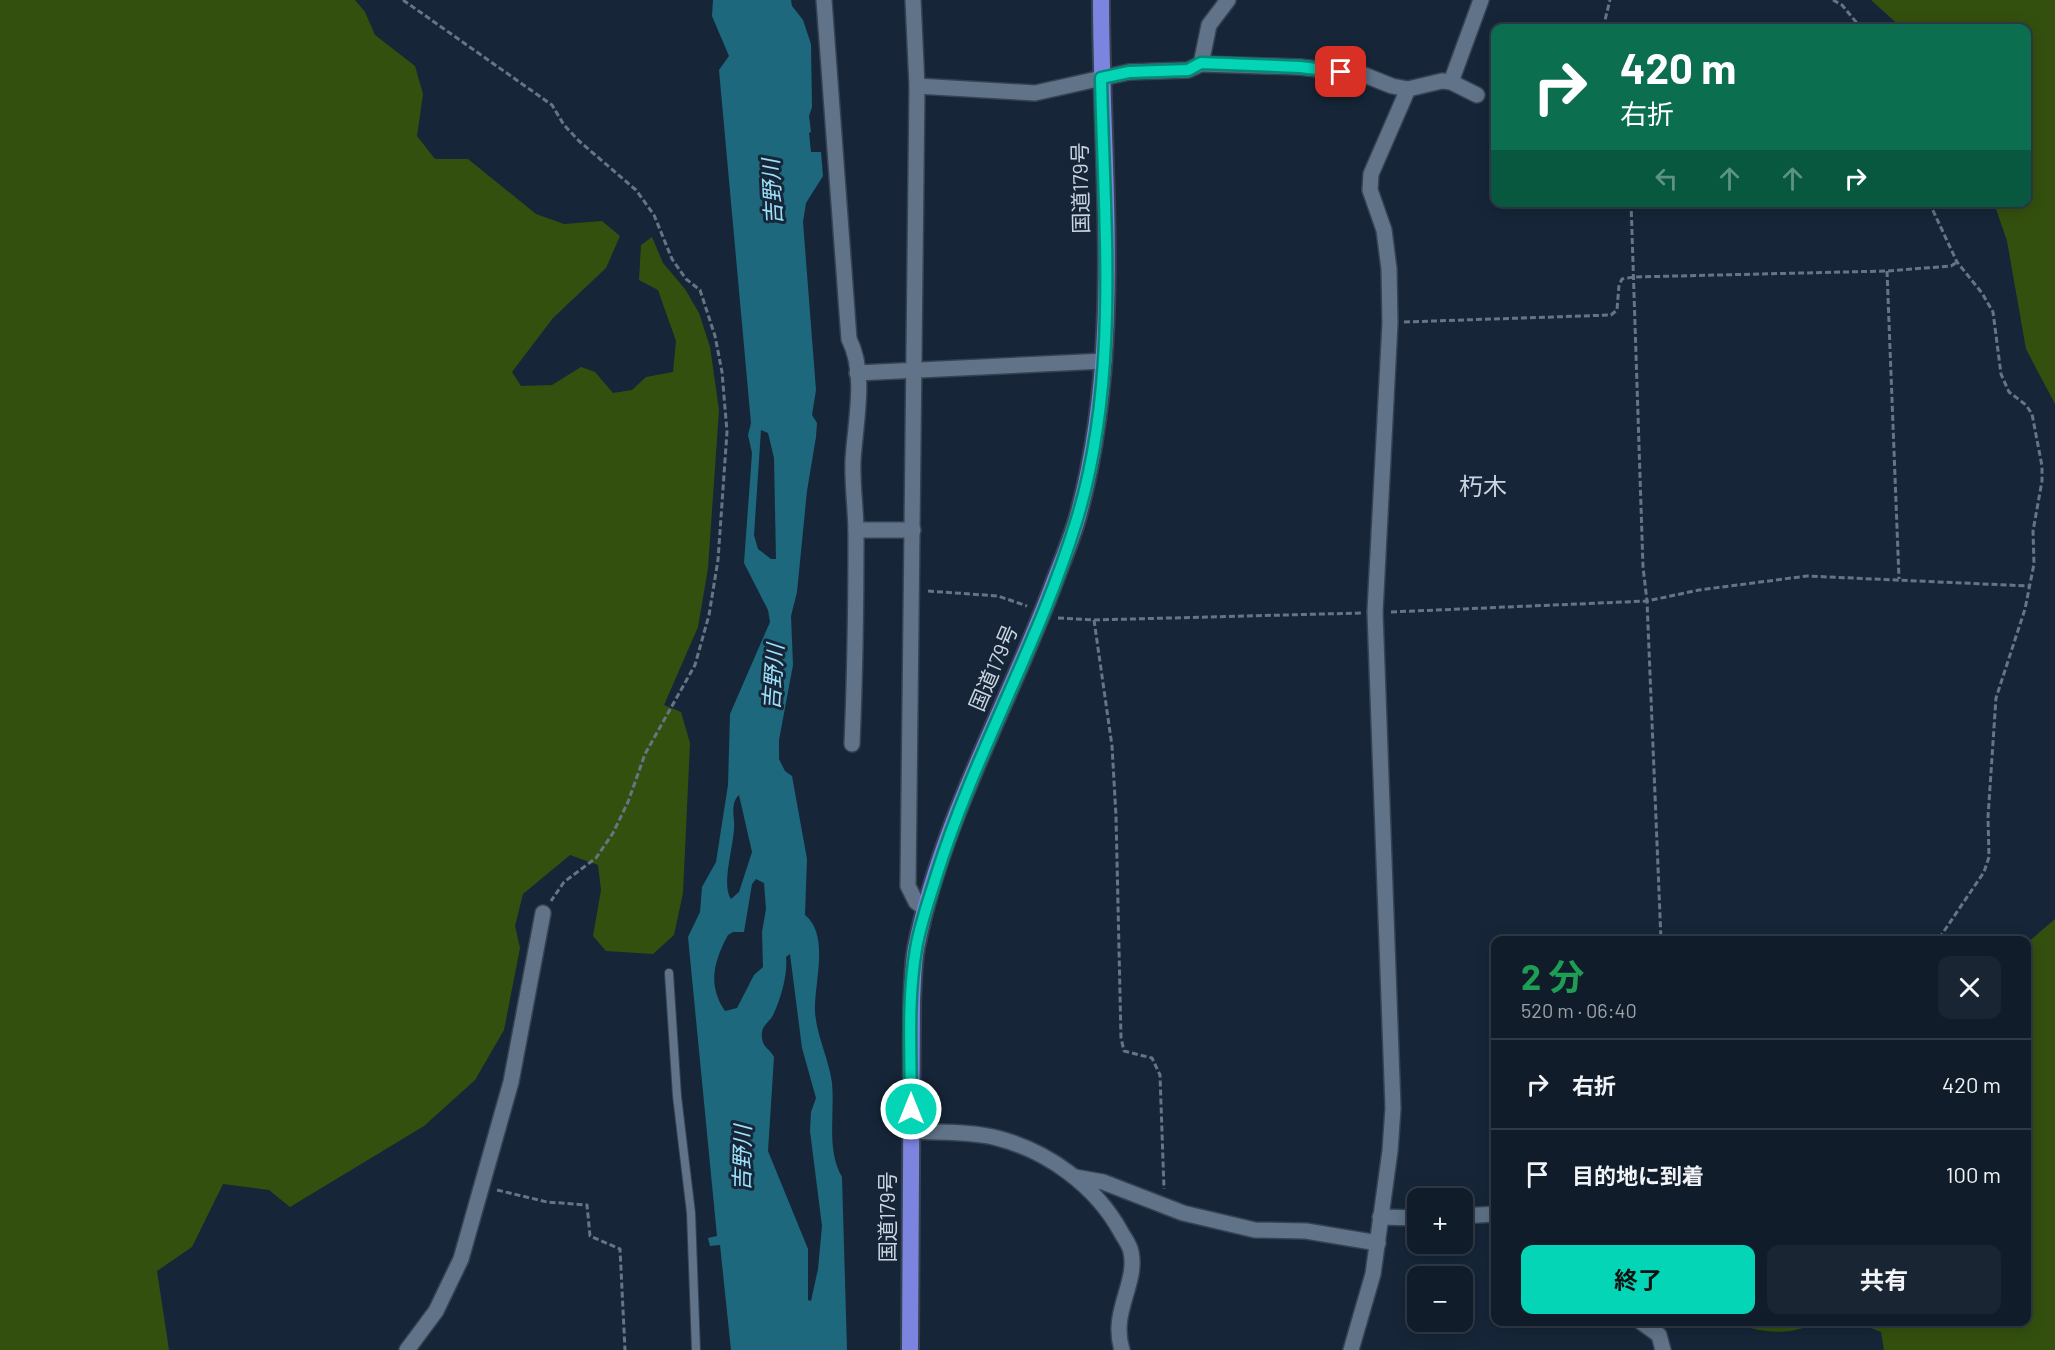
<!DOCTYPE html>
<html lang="ja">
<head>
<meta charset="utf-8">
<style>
  :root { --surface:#101c2a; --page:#192532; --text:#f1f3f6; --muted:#9ca1a8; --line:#303a47; --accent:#04d5b6 }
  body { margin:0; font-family:Barlow,"Noto Sans JP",sans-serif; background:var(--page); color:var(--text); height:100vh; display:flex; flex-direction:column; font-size:22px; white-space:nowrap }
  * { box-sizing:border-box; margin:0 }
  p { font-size:20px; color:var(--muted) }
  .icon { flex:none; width:33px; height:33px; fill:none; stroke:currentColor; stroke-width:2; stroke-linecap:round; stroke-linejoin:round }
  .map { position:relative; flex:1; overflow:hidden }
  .drawer { position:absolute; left:1491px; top:936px; width:540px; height:390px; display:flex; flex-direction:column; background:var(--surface); border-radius:12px; box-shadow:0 3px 15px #0003,0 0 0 2px var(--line) }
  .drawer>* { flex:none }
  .banner { position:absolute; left:1491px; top:24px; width:540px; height:183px; border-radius:12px; box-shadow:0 3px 15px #0003,0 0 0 2px var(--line); background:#0b6e4f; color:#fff; overflow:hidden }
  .buttons { position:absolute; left:1407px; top:1188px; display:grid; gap:12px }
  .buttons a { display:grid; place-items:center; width:66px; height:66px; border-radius:12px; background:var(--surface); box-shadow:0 3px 15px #0003,0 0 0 2px var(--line); font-size:30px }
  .pin { position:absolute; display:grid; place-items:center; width:51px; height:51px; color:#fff; margin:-26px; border-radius:12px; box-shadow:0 3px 9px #0006 }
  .me { position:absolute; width:66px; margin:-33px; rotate:0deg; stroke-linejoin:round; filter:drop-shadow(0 0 4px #0008) }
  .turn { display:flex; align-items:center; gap:21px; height:126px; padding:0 30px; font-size:27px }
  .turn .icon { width:78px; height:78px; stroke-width:2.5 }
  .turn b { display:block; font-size:42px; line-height:51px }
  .lanes { display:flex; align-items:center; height:57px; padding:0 30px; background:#0003; justify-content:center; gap:30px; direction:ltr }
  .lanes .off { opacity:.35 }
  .round { display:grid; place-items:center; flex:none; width:63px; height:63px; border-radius:12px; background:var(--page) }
  .overview { display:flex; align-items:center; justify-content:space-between; height:102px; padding:0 30px }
  h1 { font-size:36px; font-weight:700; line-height:45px; color:#1e9e55 }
  .primary-button { display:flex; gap:12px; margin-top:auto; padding:12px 30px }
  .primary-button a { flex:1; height:69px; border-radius:12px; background:var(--accent); color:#111; font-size:24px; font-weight:700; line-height:69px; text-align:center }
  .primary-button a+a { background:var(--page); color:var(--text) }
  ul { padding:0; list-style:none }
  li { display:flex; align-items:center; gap:18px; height:90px; padding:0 30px; border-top:2px solid var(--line) }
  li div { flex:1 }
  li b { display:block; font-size:22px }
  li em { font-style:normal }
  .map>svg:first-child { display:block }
  .green { fill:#34500e }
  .water { fill:#1d687d; fill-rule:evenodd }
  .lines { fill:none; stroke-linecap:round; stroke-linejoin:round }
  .service-casing { stroke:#364251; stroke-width:10 }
  .minor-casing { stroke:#364251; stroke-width:18 }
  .trunk-casing { stroke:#364251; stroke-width:20 }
  .path { stroke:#677484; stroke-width:3; stroke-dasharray:6 3; stroke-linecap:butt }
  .service { stroke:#607388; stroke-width:8 }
  .minor { stroke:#607388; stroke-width:15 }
  .trunk { stroke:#7b84df; stroke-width:16 }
  .route-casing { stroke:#038a76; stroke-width:15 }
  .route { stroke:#04d5b6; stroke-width:10 }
  .labels { text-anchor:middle; stroke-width:6; stroke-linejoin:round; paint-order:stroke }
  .street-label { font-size:21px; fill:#cbd5e1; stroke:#162638 }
  .water-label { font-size:22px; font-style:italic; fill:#9ce1f9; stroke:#162638 }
  .quarter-label { font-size:24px; fill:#cbd5e1; stroke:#162638 }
</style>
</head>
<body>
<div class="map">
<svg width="2055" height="1350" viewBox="0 0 2055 1350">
  <rect width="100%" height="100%" fill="#162638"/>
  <!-- green -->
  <g class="green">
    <polygon points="0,0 355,0 365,12 375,35 415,66 423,94 417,136 435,159 468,159 536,214 564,224 602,221 620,236 606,268 553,318 512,372 521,386 552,385 581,367 595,372 613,393 632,390 646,377 673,372 676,341 658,290 639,280 641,245 652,237 663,263 685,289 699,313 710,347 719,410 708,568 698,627 664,705 681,712 690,743 683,893 674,935 653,954 606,951 593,936 601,890 598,865 570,855 523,894 515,926 520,948 504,1030 475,1080 424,1126 290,1207 269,1190 223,1184 192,1247 157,1271 169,1350 0,1350"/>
    <polygon points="1871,0 2055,0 2055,404 2026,349 2007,241 1994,203 2026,202 2026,28 1902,28"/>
    <polygon points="2055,919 2055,1350 1884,1350 1881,1332 1857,1322 2026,1322 2027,943"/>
    <path d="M 1736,1322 L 1816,1322 C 1794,1336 1758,1334 1736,1322 Z"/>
  </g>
  <!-- water -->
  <path class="water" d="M 713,0 L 791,0 L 792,6 L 803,20 L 811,44 L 812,107 L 809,116 L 811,132 L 809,133 L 811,152 L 821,152 L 823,176 L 806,203 L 803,222 L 816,390 L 812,415 L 817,423 L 816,437 L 807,491 L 797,592 L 791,616 L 793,665 L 779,740 L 779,759 L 785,771 L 792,776 L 807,859 L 805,915 C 830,935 814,983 815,1011 C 816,1035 829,1059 832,1083 C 835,1114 826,1149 842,1177 L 847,1350 L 731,1350 L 720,1245 L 710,1246 L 708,1238 L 717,1236 L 688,937 L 700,912 L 702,887 L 716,862 L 728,785 L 730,714 L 770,622 L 768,610 L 744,563 L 752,453 L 748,435 L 751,423 L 719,70 L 729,56 L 712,16 ZM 761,430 L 768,433 L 774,458 L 776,559 L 771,559 L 758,549 L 754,535 ZM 739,795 L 752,852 L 739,892 L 731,899 C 720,884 736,841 734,821 C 733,812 732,801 739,795 ZM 756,879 L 764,883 L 766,909 L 762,932 L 763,967 L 754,975 L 737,1008 L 725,1011 C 707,985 714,961 728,935 L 733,932 L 744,932 L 752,884 ZM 790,954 L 802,1048 L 816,1098 L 811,1112 L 810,1131 L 822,1226 L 818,1269 L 811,1301 L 808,1300 L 808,1249 L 768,1151 L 774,1057 C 770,1049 763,1048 762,1038 C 760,1025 770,1023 774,1013 C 781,998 788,973 786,957 Z"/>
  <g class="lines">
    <defs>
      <polyline id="service" points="669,973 677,1096 691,1213 696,1350"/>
      <g id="minor">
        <path d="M 824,0 L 849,339 C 867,374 855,423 853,461 C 852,485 856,510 856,534 C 856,604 855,674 852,744"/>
        <polyline points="913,0 917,86 908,886 916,902 926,909"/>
        <polyline points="1201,64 1300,67 1362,74 1392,86 1408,89 1442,81 1451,82 1477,95"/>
        <polyline points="1451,82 1481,0"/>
        <polyline points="917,86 1035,93 1129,72 1188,70 1201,64 1209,25 1228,0"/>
        <polyline points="857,373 1104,361"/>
        <polyline points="856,530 913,530"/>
        <path d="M 911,1131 C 938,1133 971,1131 997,1138 C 1048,1151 1096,1186 1121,1232 C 1124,1238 1130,1245 1131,1252 C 1138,1283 1110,1312 1122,1350"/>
        <polyline points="1075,1177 1103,1182 1183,1213 1255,1230 1306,1231 1378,1243"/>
        <polyline points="1462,1216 1496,1214"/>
        <polyline points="1380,1217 1418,1218"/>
        <polyline points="1641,1322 1659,1335 1663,1350"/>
        <polyline points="407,1350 436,1311 461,1259 511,1082 543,913"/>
        <polyline points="1351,1350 1373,1274 1390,1151 1393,1108 1375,612 1390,323 1389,269 1384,230 1370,190 1371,174 1408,89"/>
      </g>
      <path id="trunk" d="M 910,1350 L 912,1000 C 913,983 913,965 916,948 C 942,818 1010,702 1055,580 C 1063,559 1072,538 1078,516 C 1124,349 1101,171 1101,0"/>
    </defs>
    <!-- service casing -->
    <use href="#service" class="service-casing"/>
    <!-- minor casing -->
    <use href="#minor" class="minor-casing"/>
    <!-- trunk casing -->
    <use href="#trunk" class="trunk-casing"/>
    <!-- path -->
    <g class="path">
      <polyline points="403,0 552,105 564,125 579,141 636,190 654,215 672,259 686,279 700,290 715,336 722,372 727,432 718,560 709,615 695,665 645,754 628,802 613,833 596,858 564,882 551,901"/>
      <polyline points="1833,0 1842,5 1861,28"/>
      <polyline points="1603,28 1610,0"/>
      <polyline points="1631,202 1643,567 1647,601 1661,940"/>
      <polyline points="1929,202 1957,262 1982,293 1993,312 2001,374 2009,392 2026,405 2032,414 2042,466 2042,481 2033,531 2034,564 2025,609 1996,698 1988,817 1989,857 1984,872 1938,940"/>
      <polyline points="1887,271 1899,579"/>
      <polyline points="1404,322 1611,315 1617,310 1619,285 1622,279 1634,277 1887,271 1951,266 1957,262"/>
      <polyline points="928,591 998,596 1027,606"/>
      <polyline points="1391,612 1647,601 1699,590 1807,576 2029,586"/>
      <polyline points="1058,618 1094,620 1361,613"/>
      <polyline points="1094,620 1112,746 1116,816 1121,1038 1124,1051 1152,1058 1160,1075 1164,1189"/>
      <polyline points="497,1190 547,1202 587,1205 590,1236 620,1249 625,1350"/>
    </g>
    <!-- service -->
    <use href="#service" class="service"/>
    <!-- minor -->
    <use href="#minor" class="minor"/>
    <!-- trunk -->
    <use href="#trunk" class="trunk"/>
  </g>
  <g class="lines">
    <defs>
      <path id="route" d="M 911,1109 C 911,1057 907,1001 916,949 C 920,925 929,900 936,877 C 974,754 1040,642 1077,519 C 1120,378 1104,223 1101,78 L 1129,72 L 1188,70 L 1201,63 L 1300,67 L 1341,72"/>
    </defs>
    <!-- route casing -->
    <use href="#route" class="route-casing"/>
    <!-- route -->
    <use href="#route" class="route"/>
  </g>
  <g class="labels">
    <!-- street labels -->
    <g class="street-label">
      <text transform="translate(1081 188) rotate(-91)" y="7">国道179号</text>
      <text transform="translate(994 668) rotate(-67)" y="7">国道179号</text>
      <text transform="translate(888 1217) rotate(-90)" y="7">国道179号</text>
    </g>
    <!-- water labels -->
    <g class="water-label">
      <text transform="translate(772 192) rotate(-93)" y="8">吉野川</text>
      <text transform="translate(773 677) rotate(-86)" y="8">吉野川</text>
      <text transform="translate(742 1158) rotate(-89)" y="8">吉野川</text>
    </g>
    <!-- quarter labels -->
    <g class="quarter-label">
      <text x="1483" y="495">朽木</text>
    </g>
  </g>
</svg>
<div class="buttons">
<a>+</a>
<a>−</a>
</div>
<div class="pin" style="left:1341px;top:72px;background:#d93025"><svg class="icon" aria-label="arrive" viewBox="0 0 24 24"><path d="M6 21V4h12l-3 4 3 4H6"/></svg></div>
<svg class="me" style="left:911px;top:1109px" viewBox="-20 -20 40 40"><circle r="17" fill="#04d5b6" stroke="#fff" stroke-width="3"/><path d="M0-11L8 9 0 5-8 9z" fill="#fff"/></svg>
<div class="banner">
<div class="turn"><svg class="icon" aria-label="right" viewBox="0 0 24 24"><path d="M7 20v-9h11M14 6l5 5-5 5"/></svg><div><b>420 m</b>右折</div></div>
<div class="lanes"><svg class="icon off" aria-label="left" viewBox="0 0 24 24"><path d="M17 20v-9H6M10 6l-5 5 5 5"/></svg><svg class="icon off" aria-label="ahead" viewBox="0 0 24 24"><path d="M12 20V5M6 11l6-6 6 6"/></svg><svg class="icon off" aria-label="ahead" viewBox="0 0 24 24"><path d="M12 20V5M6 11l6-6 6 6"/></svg><svg class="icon" aria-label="right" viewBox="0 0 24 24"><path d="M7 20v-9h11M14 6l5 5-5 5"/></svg></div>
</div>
<section class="drawer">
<div class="overview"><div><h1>2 分</h1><p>520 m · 06:40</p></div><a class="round"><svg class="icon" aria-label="close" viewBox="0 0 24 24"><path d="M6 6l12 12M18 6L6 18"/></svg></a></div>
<ul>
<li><svg class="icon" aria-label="right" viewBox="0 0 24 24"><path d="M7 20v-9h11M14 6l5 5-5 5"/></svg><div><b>右折</b></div><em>420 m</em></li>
<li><svg class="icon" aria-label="arrive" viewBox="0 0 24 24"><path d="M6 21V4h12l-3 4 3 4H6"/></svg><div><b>目的地に到着</b></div><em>100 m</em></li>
</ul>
<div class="primary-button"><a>終了</a><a>共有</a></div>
</section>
</div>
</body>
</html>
